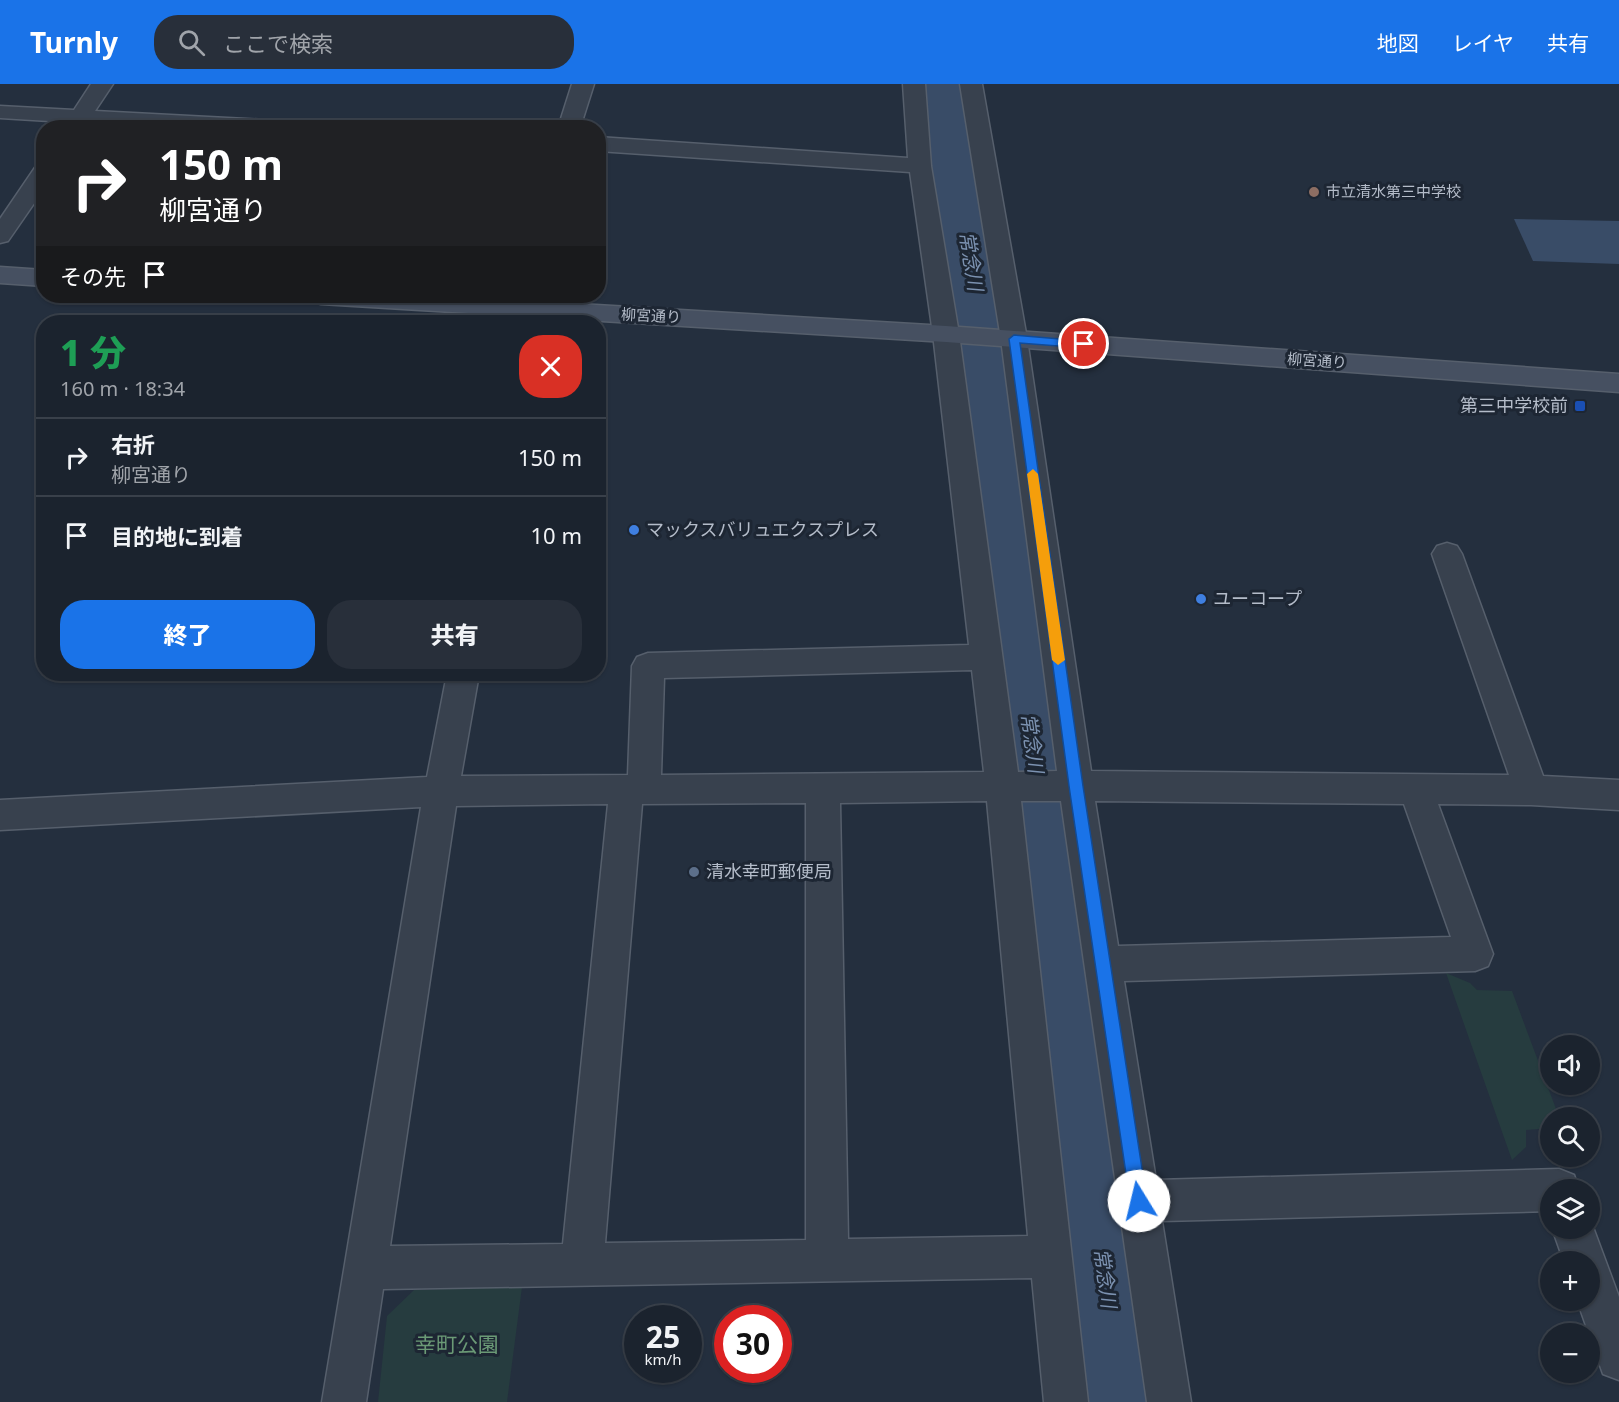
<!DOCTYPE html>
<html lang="ja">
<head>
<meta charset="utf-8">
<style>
  :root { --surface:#1b232e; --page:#282f3a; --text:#f1f3f6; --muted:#a0a4aa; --line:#39404a; --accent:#1a73e8 }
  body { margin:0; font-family:"Noto Sans","Noto Sans JP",sans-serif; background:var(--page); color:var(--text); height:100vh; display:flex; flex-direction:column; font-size:22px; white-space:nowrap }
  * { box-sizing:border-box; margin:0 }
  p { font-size:20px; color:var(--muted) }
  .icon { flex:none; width:33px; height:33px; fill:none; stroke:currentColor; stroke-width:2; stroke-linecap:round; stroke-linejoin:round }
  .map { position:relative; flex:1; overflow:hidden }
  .panel { position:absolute; left:36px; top:231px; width:570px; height:366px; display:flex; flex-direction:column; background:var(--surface); border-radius:24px; box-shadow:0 2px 4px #0004,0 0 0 2px var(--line) }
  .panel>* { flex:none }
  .hud { position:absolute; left:36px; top:36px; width:570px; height:183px; border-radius:24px; box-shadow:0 2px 4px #0004,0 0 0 2px var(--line); background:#202124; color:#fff; overflow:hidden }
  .tools { position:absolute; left:1540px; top:951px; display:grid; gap:12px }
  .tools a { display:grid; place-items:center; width:60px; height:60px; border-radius:50%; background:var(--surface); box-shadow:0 2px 4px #0004,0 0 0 2px var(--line); font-size:30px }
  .speed { position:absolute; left:624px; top:1221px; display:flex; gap:12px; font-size:30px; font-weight:700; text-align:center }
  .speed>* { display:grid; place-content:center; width:78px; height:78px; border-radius:50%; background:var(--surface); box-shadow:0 2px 4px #0004,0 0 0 2px var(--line); line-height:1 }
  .speed small { font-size:15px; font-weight:400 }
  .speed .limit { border:9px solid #d22; background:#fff; color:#111 }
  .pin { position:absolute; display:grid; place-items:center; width:51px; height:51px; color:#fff; margin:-26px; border:3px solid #fff; border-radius:50%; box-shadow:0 2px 6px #0007 }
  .me { position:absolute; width:66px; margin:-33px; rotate:351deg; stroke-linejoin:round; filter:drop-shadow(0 0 4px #0008) }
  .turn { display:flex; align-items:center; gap:21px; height:126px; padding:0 24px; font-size:27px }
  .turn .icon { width:78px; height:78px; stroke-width:2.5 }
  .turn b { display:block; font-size:42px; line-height:51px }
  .then { display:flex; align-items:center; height:57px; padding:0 24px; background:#0003; gap:12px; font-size:22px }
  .round { display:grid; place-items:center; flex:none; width:63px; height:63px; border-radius:24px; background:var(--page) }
  .head { display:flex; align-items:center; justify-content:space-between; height:102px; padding:0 24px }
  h1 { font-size:36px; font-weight:800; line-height:45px; color:#1e9e55 }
  .cta { display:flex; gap:12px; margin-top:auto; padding:12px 24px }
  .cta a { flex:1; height:69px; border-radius:24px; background:var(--accent); color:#fff; font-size:24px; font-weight:800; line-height:69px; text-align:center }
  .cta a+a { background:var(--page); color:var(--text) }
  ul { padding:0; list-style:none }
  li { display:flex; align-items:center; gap:18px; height:78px; padding:0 24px; border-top:2px solid var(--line) }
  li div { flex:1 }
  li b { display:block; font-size:22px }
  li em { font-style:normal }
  header { display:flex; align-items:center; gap:36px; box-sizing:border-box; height:84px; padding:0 30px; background:var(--accent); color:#fff }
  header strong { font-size:28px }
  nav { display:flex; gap:33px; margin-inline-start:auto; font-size:21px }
  .search { width:420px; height:54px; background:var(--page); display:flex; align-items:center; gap:15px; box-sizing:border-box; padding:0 21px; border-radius:24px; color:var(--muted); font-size:22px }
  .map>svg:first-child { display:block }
  .green { fill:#263c3f }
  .water { fill:#394c67 }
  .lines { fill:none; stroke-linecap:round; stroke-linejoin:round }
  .river { fill:#394c67; fill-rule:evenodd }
  .street-casing { stroke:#565f6c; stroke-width:3 }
  .secondary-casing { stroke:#565f6c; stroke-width:3 }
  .street { fill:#38414e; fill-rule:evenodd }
  .secondary { fill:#465061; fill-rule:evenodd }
  .route { fill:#1a73e8; stroke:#114b97; stroke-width:1.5 }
  .slow { fill:#f59e0b }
  .education-dot { fill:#8d6e63; stroke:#1d2633; stroke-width:2 }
  .transit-dot { fill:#1a4fb4; stroke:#1d2633; stroke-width:2 }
  .shop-dot { fill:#3f7fe0; stroke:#1d2633; stroke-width:2 }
  .service-dot { fill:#5c6f8a; stroke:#1d2633; stroke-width:2 }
  .labels { text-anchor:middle; stroke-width:6; stroke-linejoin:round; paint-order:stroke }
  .far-poi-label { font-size:15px; fill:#b4bcc9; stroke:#1d2633; text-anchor:start }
  .far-street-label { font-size:15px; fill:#b4bcc9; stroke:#1d2633 }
  .poi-label { font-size:18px; fill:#b4bcc9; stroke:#1d2633; text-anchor:start }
  .water-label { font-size:20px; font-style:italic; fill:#7c92b1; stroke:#1d2633 }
  .near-park-label { font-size:21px; fill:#6b9a76; stroke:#1d2633 }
</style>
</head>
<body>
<header>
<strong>Turnly</strong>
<div class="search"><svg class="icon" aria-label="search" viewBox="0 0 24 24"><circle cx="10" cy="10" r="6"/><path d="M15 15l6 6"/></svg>ここで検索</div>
<nav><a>地図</a><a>レイヤ</a><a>共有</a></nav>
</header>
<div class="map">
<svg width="1619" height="1318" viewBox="0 0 1619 1318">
  <rect width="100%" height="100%" fill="#242f3e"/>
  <!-- green -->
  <g class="green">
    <polygon points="1446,889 1470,899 1477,906 1512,907 1559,1033 1551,1034 1551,1044 1526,1046 1526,1063 1512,1076"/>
    <polygon points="522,1203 507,1318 378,1318 387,1232 414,1206"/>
  </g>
  <!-- water -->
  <polygon class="water" points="1514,135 1619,137 1619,180 1533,177"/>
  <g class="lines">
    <!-- river -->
    <polygon class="river" points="916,0 970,0 1039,384 1046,478 1141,1091 1180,1318 1064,1318 1035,1091 968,478 967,384"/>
    <defs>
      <g id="street">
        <polygon points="91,0 113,0 95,27 285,37 293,39 296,44 160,44 87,39 84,44 62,44 66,38 0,34 0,22 74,26"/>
        <polygon points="572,0 594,0 580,44 558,44"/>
        <path d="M 903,0 L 925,0 L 931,82 L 959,250 L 1018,688 L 1057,687 L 1001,255 L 960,0 L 982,0 L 1027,255 L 1091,687 L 1509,691 L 1432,470 L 1437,462 L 1447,459 L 1457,462 L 1462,470 L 1543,692 L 1619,696 L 1619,726 L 1531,721 L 1438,720 L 1493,870 L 1488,882 L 1475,887 L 1124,897 L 1156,1096 L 1559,1085 L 1574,1091 L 1579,1106 L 1551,1106 L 1551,1127 L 1162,1137 L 1191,1318 L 1147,1318 L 1061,717 L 1021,717 L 1088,1318 L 1044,1318 L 1032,1194 L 383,1205 L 366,1318 L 322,1318 L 421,723 L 0,746 L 0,716 L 427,693 L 447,590 L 479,590 L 461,692 L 628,691 L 632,582 L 637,573 L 648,569 L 969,561 L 933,250 L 910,88 L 598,67 L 598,53 L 908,74 ZM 972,586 L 984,688 L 661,691 L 664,594 ZM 987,717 L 1028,1152 L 848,1155 L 840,719 ZM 1095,717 L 1404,720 L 1451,853 L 1118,862 ZM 806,719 L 806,1156 L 605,1159 L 642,720 ZM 608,720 L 563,1160 L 390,1162 L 456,722 Z"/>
        <polygon points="44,80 44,105 8,157 0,159 0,135 36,82"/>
        <polygon points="521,212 545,212 540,238 516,238"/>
        <polygon points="1590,1135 1619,1213 1619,1296 1603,1290 1577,1216 1590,1216 1590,1178 1564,1178 1552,1144 1590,1144"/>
      </g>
      <g id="secondary">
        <polygon points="0,183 44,186 44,202 0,199"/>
        <polygon points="309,212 446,212 946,242 1619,290 1619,308 946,258 321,220 312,218"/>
      </g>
    </defs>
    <!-- street casing -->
    <use href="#street" class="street-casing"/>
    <!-- secondary casing -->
    <use href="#secondary" class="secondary-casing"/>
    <!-- street -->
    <use href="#street" class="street"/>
    <!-- secondary -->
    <use href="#secondary" class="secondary"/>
  </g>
  <!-- route -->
  <polygon class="route" points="1014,251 1084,257 1089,260 1084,264 1020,259 1083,702 1147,1117 1145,1123 1139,1125 1133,1123 1130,1117 1069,702 1009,255"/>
  <!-- slow -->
  <polygon class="slow" points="1033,385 1038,390 1065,576 1058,581 1052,576 1027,390"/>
  <!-- markers -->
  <circle class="education-dot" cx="1314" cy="108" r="6"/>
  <rect class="transit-dot" x="1574" y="316" width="12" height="12" rx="3"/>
  <g class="shop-dot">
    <circle cx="634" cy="446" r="6"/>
    <circle cx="1201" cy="515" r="6"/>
  </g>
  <circle class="service-dot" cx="694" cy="788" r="6"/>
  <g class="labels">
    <!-- far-poi labels -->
    <g class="far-poi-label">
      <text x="1326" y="113">市立清水第三中学校</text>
    </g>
    <!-- far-street labels -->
    <g class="far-street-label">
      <text transform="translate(651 232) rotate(3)" y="5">柳宮通り</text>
      <text transform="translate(1317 277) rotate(4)" y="5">柳宮通り</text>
    </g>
    <!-- poi labels -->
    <g class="poi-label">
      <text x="1568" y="328" text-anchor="end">第三中学校前</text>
      <text x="646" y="452">マックスバリュエクスプレス</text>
      <text x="1213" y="521">ユーコープ</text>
      <text x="706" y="794">清水幸町郵便局</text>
    </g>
    <!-- water labels -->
    <g class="water-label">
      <text transform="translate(971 177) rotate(81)" y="7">常念川</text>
      <text transform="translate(1032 659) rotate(82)" y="7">常念川</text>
      <text transform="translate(1105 1194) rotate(82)" y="7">常念川</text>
    </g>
    <!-- near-park labels -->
    <g class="near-park-label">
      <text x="457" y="1268">幸町公園</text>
    </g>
  </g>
</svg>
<div class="tools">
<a><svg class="icon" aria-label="sound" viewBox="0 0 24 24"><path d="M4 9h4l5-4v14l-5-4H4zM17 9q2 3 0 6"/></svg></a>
<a><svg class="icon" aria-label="search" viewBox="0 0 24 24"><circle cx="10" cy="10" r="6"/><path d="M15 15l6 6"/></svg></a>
<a><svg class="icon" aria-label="layers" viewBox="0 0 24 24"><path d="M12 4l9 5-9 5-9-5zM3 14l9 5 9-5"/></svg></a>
<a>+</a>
<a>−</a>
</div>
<div class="speed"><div>25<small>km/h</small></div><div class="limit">30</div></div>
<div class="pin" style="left:1084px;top:260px;background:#d93025"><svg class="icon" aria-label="arrive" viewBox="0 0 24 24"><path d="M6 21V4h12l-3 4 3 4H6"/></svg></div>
<svg class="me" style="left:1139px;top:1117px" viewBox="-20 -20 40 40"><circle r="19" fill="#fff"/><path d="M0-13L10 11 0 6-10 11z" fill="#1a73e8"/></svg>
<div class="hud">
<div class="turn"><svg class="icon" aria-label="right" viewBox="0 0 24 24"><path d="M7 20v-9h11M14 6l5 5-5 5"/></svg><div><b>150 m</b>柳宮通り</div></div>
<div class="then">その先<svg class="icon" aria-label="arrive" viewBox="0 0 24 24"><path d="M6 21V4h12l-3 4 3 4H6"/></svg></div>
</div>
<section class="panel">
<div class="head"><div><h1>1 分</h1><p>160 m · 18:34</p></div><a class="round" style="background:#d93025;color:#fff"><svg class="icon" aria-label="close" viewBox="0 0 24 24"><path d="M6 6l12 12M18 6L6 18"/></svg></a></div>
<ul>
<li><svg class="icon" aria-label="right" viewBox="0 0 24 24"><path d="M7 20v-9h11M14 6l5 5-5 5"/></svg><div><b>右折</b><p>柳宮通り</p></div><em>150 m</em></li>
<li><svg class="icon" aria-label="arrive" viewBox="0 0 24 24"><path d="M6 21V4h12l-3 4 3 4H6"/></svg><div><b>目的地に到着</b></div><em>10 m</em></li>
</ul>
<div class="cta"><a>終了</a><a>共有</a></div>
</section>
</div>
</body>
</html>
